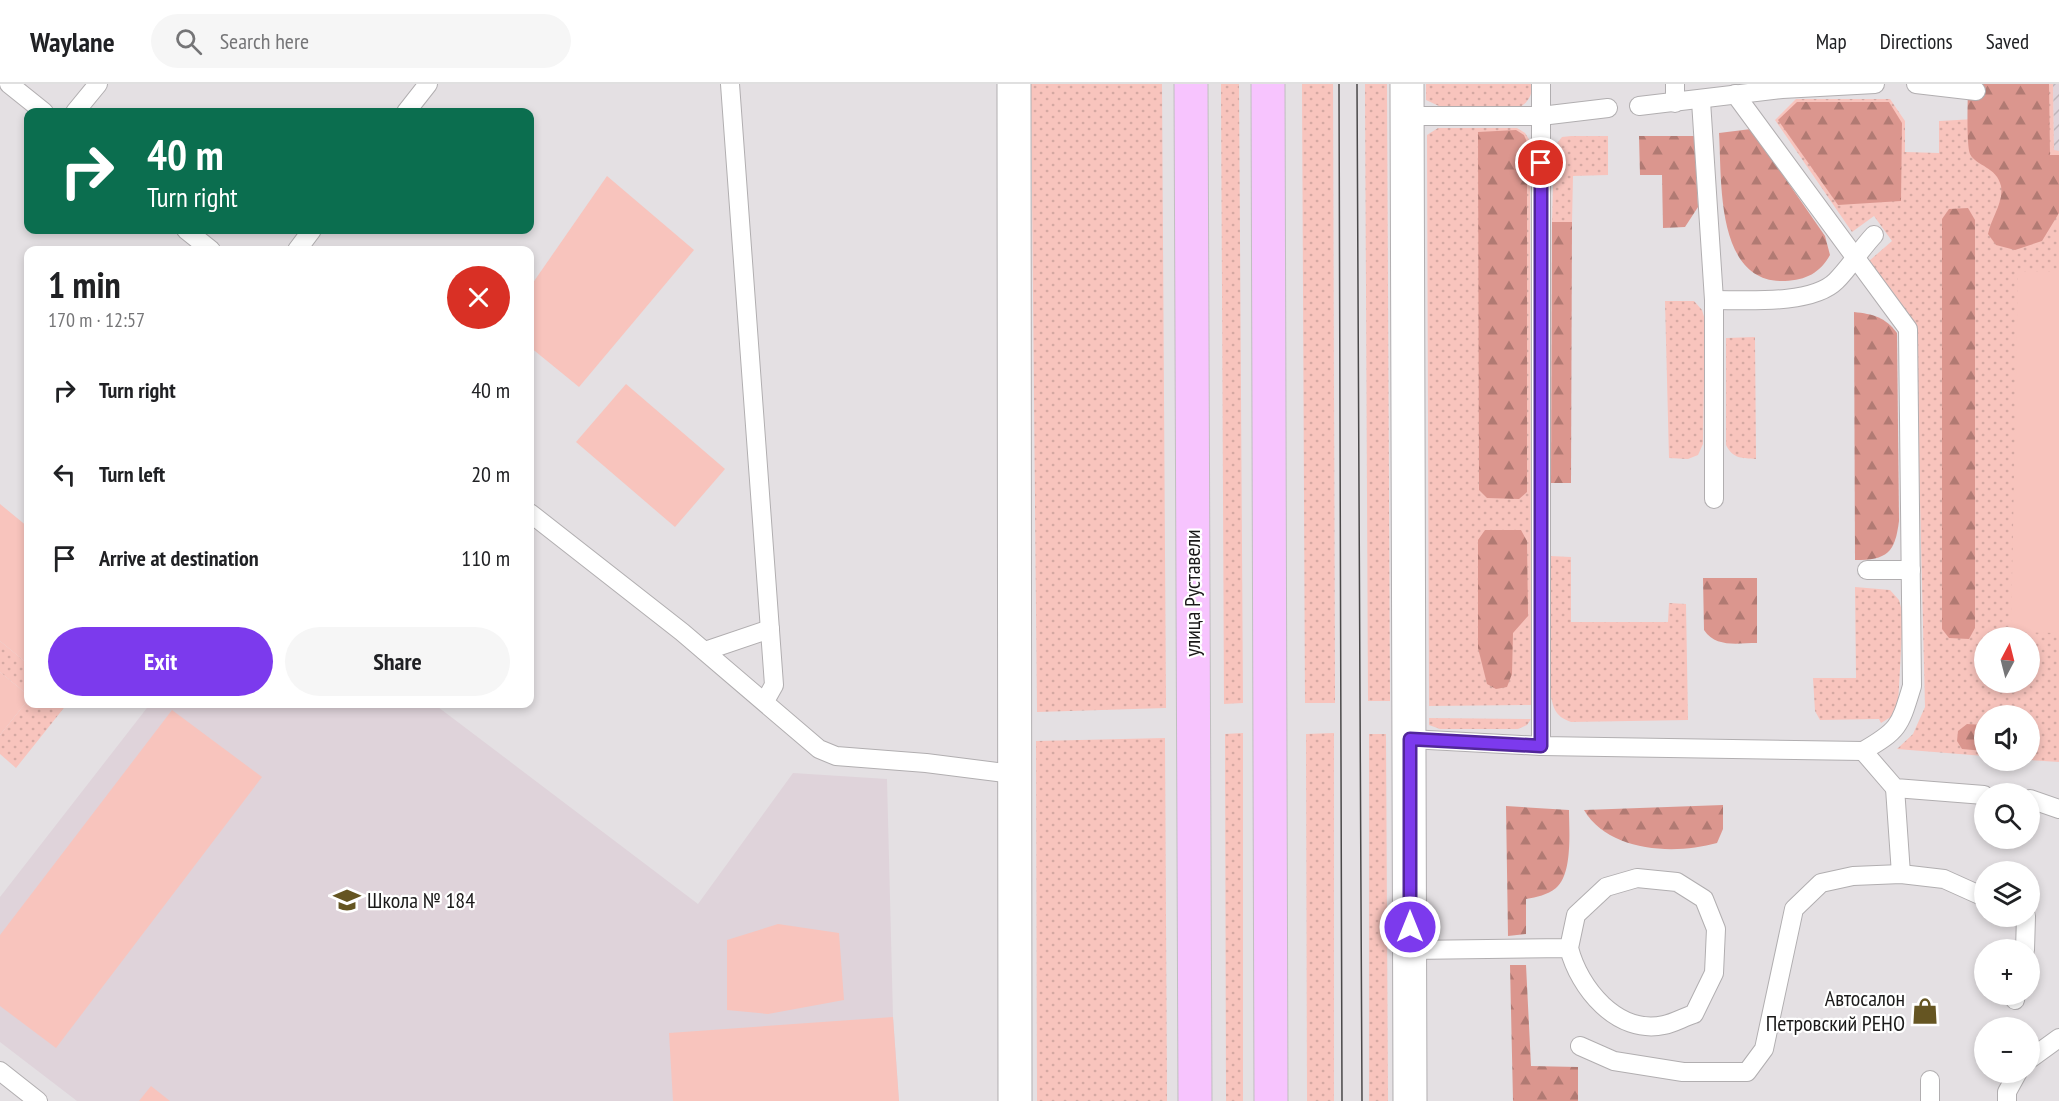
<!DOCTYPE html>
<html lang="en">
<head>
<meta charset="utf-8">
<style>
  :root { --surface:#fff; --page:#f6f6f6; --text:#202124; --muted:#757577; --line:#e0e0e0; --accent:#7c3aed }
  body { margin:0; font-family:"PT Sans Narrow",sans-serif; background:var(--page); color:var(--text); height:100vh; display:flex; flex-direction:column; font-size:22px; white-space:nowrap }
  * { box-sizing:border-box; margin:0 }
  p { font-size:20px; color:var(--muted) }
  .icon { flex:none; width:33px; height:33px; fill:none; stroke:currentColor; stroke-width:2; stroke-linecap:round; stroke-linejoin:round }
  .map { position:relative; flex:1; overflow:hidden }
  .panel { position:absolute; left:24px; top:162px; width:510px; height:462px; display:flex; flex-direction:column; background:var(--surface); border-radius:12px; box-shadow:0 3px 9px #0003 }
  .panel>* { flex:none }
  .banner { position:absolute; left:24px; top:24px; width:510px; height:126px; border-radius:12px; box-shadow:0 3px 9px #0003; background:#0b6e4f; color:#fff; overflow:hidden }
  .needle { width:39px; rotate:7deg }
  .fabs { position:absolute; left:1974px; top:543px; display:grid; gap:12px }
  .fabs a { display:grid; place-items:center; width:66px; height:66px; border-radius:50%; background:var(--surface); box-shadow:0 3px 9px #0003; font-size:30px }
  .pin { position:absolute; display:grid; place-items:center; width:51px; height:51px; color:#fff; margin:-26px; border:3px solid #fff; border-radius:50%; box-shadow:0 2px 6px #0007 }
  .me { position:absolute; width:66px; margin:-33px; rotate:0deg; stroke-linejoin:round; filter:drop-shadow(0 0 4px #0008) }
  .turn { display:flex; align-items:center; gap:21px; height:126px; padding:0 24px; font-size:27px }
  .turn .icon { width:78px; height:78px; stroke-width:2.5 }
  .turn b { display:block; font-size:42px; line-height:51px }
  .round { display:grid; place-items:center; flex:none; width:63px; height:63px; border-radius:32px; background:var(--page) }
  .head { display:flex; align-items:center; justify-content:space-between; height:102px; padding:0 24px }
  h1 { font-size:36px; font-weight:800; line-height:45px }
  .action { display:flex; gap:12px; margin-top:auto; padding:12px 24px }
  .action a { flex:1; height:69px; border-radius:36px; background:var(--accent); color:#fff; font-size:24px; font-weight:800; line-height:69px; text-align:center }
  .action a+a { background:var(--page); color:var(--text) }
  ul { padding:0; list-style:none }
  li { display:flex; align-items:center; gap:18px; height:84px; padding:0 24px }
  li div { flex:1 }
  li b { display:block; font-size:22px }
  li em { font-style:normal }
  header { display:flex; align-items:center; gap:36px; box-sizing:border-box; height:84px; padding:0 30px; background:var(--surface); border-bottom:2px solid var(--line) }
  header strong { font-size:28px }
  nav { display:flex; gap:33px; margin-inline-start:auto; font-size:21px }
  .search { width:420px; height:54px; background:var(--page); display:flex; align-items:center; gap:15px; box-sizing:border-box; padding:0 21px; border-radius:33px; color:var(--muted); font-size:22px }
  .map>svg:first-child { display:block }
  .built { fill:#dfd3da }
  .industrial { fill:url(#industrial-furrows) }
  .grass { fill:url(#grass-dots); fill-rule:evenodd }
  .forest { fill:url(#forest-firs) }
  .park { fill:#f8c4bd }
  .lines { fill:none; stroke-linecap:round; stroke-linejoin:round }
  .service-casing { stroke:#b1aeb0; stroke-width:20 }
  .minor-casing { stroke:#b1aeb0; stroke-width:35 }
  .primary-casing { stroke:#bfbfbf; stroke-width:35 }
  .service { stroke:#fff; stroke-width:18 }
  .minor { stroke:#fff; stroke-width:33 }
  .primary { stroke:#f7c4fe; stroke-width:33 }
  .tram { stroke:#494748; stroke-width:1.5 }
  .route-casing { stroke:#51269a; stroke-width:15 }
  .route { stroke:#7c3aed; stroke-width:10 }
  .labels { text-anchor:middle; stroke-width:4.5; stroke-linejoin:round; paint-order:stroke }
  .street-label { font-size:22px; fill:#1a1919; stroke:#fff }
  .poi-label { font-size:22px; fill:#1a1919; stroke:#fff; text-anchor:start }
</style>
</head>
<body>
<header>
<strong>Waylane</strong>
<div class="search"><svg class="icon" aria-label="search" viewBox="0 0 24 24"><circle cx="10" cy="10" r="6"/><path d="M15 15l6 6"/></svg>Search here</div>
<nav><a>Map</a><a>Directions</a><a>Saved</a></nav>
</header>
<div class="map">
<svg width="2059" height="1017" viewBox="0 0 2059 1017">
  <defs>
    <pattern id="industrial-furrows" width="10" height="10" patternUnits="userSpaceOnUse" patternTransform="scale(1.5)"><rect width="10" height="10" fill="#dfd3da"/><path d="M-1 1l2-2M0 10L10 0M9 11l2-2" fill="none" stroke="#bfb5ba"/></pattern>
    <pattern id="grass-dots" width="8" height="8" patternUnits="userSpaceOnUse" patternTransform="scale(1.5)"><rect width="8" height="8" fill="#f8c4bd"/><path d="M2 2h.1M6 6h.1" fill="none" stroke="#d4a8a2" stroke-width="1.8" stroke-linecap="round"/></pattern>
    <pattern id="forest-firs" width="22" height="20" patternUnits="userSpaceOnUse" patternTransform="scale(1.5)"><rect width="22" height="20" fill="#db968e"/><path d="M5 1l3.5 6h-7zM16 11l3.5 6h-7z" fill="#b17a73"/></pattern>
  </defs>
  <rect width="100%" height="100%" fill="#e4e0e3"/>
  <!-- built -->
  <polygon class="built" points="150,620 434,620 698,820 793,689 887,695 893,933 899,1017 77,1017 0,958 0,813"/>
  <!-- industrial -->
  <polygon class="industrial" points="2053,0 2059,0 2059,67 2054,67"/>
  <!-- grass -->
  <g class="grass">
    <polygon points="1031,0 1162,0 1166,624 1037,628"/>
    <polygon points="1221,0 1239,0 1243,619 1224,620"/>
    <polygon points="1302,0 1333,0 1335,619 1305,619"/>
    <polygon points="1365,0 1387,0 1390,617 1368,617"/>
    <path d="M 1426,0 L 1532,0 C 1532,12 1529,17 1519,24 L 1439,22 L 1426,16 Z"/>
    <path d="M 1992,0 L 2053,0 L 2054,66 L 2059,67 L 2059,678 L 2030,676 L 2030,632 L 1984,632 L 1984,672 L 1897,665 L 1913,650 L 1925,623 L 1916,252 L 1869,177 L 1892,157 L 1874,132 L 1852,148 L 1775,36 L 1796,15 L 1890,15 L 1905,37 L 1905,68 L 1939,69 L 1939,37 L 1993,34 ZM 1984,554 L 2030,554 L 2030,598 L 1984,598 Z"/>
    <polygon points="1438,44 1517,44 1525,49 1530,57 1531,621 1429,622 1427,51"/>
    <polygon points="1571,52 1608,52 1608,91 1573,92 1572,138 1552,138 1554,63 1562,53"/>
    <polygon points="1665,217 1694,217 1702,226 1705,236 1703,360 1698,371 1688,375 1669,374"/>
    <path d="M 1755,253 L 1756,375 C 1742,374 1733,375 1726,361 L 1726,254 Z"/>
    <path d="M 1550,472 L 1571,473 L 1571,538 L 1668,538 L 1669,519 L 1686,520 L 1688,636 L 1571,638 C 1554,632 1553,623 1550,607 Z"/>
    <polygon points="1855,503 1890,506 1899,516 1903,531 1898,620 1894,631 1881,639 1879,635 1820,636 1815,627 1813,594 1856,594"/>
    <polygon points="0,557 28,580 28,611 0,588"/>
    <polygon points="28,616 28,620 67,620 16,684 0,670 0,651"/>
    <polygon points="1429,634 1531,635 1527,641 1518,645 1440,645 1429,641"/>
    <polygon points="1243,649 1243,1017 1226,1017 1225,650"/>
    <polygon points="1334,649 1334,1017 1307,1017 1306,650"/>
    <polygon points="1369,650 1386,650 1388,1017 1369,1017"/>
    <polygon points="1165,654 1167,1017 1037,1017 1036,657"/>
  </g>
  <!-- forest -->
  <g class="forest">
    <path d="M 1968,0 L 2049,0 L 2050,71 L 2059,71 L 2059,129 L 2042,157 L 2015,166 L 1996,161 L 1988,150 C 1991,134 2004,118 2001,102 C 1997,83 1976,82 1970,70 C 1966,60 1968,13 1968,0 Z"/>
    <polygon points="1797,18 1889,18 1902,39 1901,117 1838,121 1778,36"/>
    <path d="M 1751,45 L 1825,152 L 1830,171 C 1820,189 1806,196 1785,197 C 1715,200 1722,96 1719,49 Z"/>
    <polygon points="1516,46 1524,51 1527,58 1527,408 1519,415 1487,414 1479,406 1478,48"/>
    <polygon points="1639,52 1694,52 1698,123 1685,143 1663,144 1662,91 1640,91"/>
    <polygon points="1968,124 1975,136 1975,544 1969,555 1949,554 1942,545 1942,135 1949,125"/>
    <polygon points="1552,138 1572,138 1571,399 1551,399"/>
    <path d="M 1854,228 C 1873,230 1885,233 1897,249 L 1899,437 C 1895,469 1887,476 1855,476 Z"/>
    <polygon points="1485,446 1521,446 1527,457 1528,532 1513,549 1512,590 1507,603 1496,605 1487,600 1478,564 1478,456"/>
    <path d="M 1703,494 L 1757,494 L 1757,559 C 1737,559 1716,564 1704,546 Z"/>
    <polygon points="1967,640 1984,641 1984,667 1962,665 1957,657 1958,647"/>
    <path d="M 1723,721 L 1723,745 L 1717,759 C 1674,771 1609,768 1584,726 Z"/>
    <path d="M 1506,722 L 1569,726 C 1569,746 1573,790 1556,804 C 1547,811 1537,813 1526,815 L 1526,850 L 1508,852 Z"/>
    <polygon points="1510,881 1526,881 1531,982 1578,983 1578,1017 1513,1017"/>
  </g>
  <!-- park -->
  <g class="park">
    <polygon points="607,92 694,166 579,303 530,263 530,203"/>
    <polygon points="2018,188 2059,188 2059,549 2011,548"/>
    <polygon points="626,300 725,385 675,443 576,358"/>
    <polygon points="0,420 28,443 28,580 0,557"/>
    <polygon points="0,588 28,611 28,616 0,651"/>
    <polygon points="172,626 262,693 56,964 0,922 0,851"/>
    <polygon points="778,840 839,849 844,916 768,930 727,926 727,856"/>
    <polygon points="893,933 899,1017 673,1017 669,949"/>
    <polygon points="151,1002 170,1017 139,1017"/>
  </g>
  <g class="lines">
    <defs>
      <g id="service">
        <polyline points="9,0 44,28"/>
        <polyline points="730,0 774,601 765,617"/>
        <polyline points="1541,0 1541,32 1608,24"/>
        <polyline points="1675,0 1675,19"/>
        <polyline points="1916,0 1976,7"/>
        <polyline points="1701,17 1714,216 1714,415"/>
        <polyline points="1639,22 1782,5 1875,0"/>
        <polyline points="75,28 98,0"/>
        <polyline points="406,28 428,0"/>
        <polyline points="1408,32 1541,32 1541,662"/>
        <polyline points="186,146 211,166"/>
        <polyline points="297,166 312,146"/>
        <path d="M 1714,216 C 1746,216 1812,221 1836,197 C 1850,183 1860,166 1874,151"/>
        <polyline points="530,429 682,548 819,665 836,672 926,679 1013,690"/>
        <polyline points="1867,486 1911,486"/>
        <polyline points="705,567 770,545"/>
        <path d="M 1410,655 L 1541,662 L 1863,667 C 1900,646 1900,641 1912,602 L 1908,245 L 1735,10"/>
        <polyline points="1863,667 1895,704 1984,711"/>
        <polyline points="1895,704 1901,790"/>
        <polyline points="2030,715 2059,725"/>
        <path d="M 1410,866 L 1569,864 C 1579,904 1617,951 1664,941 C 1674,939 1684,933 1694,930 L 1714,889 L 1716,845 L 1704,815 L 1677,798 L 1637,794 L 1606,803 L 1576,831 L 1569,864"/>
        <polyline points="2025,866 2026,832"/>
        <polyline points="2015,916 2016,910"/>
        <polyline points="1580,962 1614,977 1683,988 1747,988 1764,965 1794,825 1821,799 1853,792 1901,790 1944,795 1984,813"/>
        <polyline points="2030,975 2059,954"/>
        <polyline points="0,987 38,1017"/>
        <polyline points="1930,1017 1930,996"/>
        <polyline points="2007,1017 2007,1008 2018,988"/>
      </g>
      <g id="minor">
        <polyline points="1014,0 1015,1017"/>
        <polyline points="1407,0 1410,1017"/>
      </g>
      <g id="primary">
        <polyline points="1191,0 1195,1017"/>
        <polyline points="1268,0 1271,1017"/>
      </g>
    </defs>
    <!-- service casing -->
    <use href="#service" class="service-casing"/>
    <!-- minor casing -->
    <use href="#minor" class="minor-casing"/>
    <!-- primary casing -->
    <use href="#primary" class="primary-casing"/>
    <!-- service -->
    <use href="#service" class="service"/>
    <!-- minor -->
    <use href="#minor" class="minor"/>
    <!-- primary -->
    <use href="#primary" class="primary"/>
    <!-- tram -->
    <g class="tram">
      <polyline points="1339,0 1342,1017"/>
      <polyline points="1357,0 1362,1017"/>
    </g>
  </g>
  <g class="lines">
    <defs>
      <polyline id="route" points="1410,843 1410,655 1541,662 1541,79"/>
    </defs>
    <!-- route casing -->
    <use href="#route" class="route-casing"/>
    <!-- route -->
    <use href="#route" class="route"/>
  </g>
  <!-- icons -->
  <defs>
    <symbol id="school-bare" viewBox="-9 -9 18 18"><path d="M0-5L7-2L0 1L-7-2ZM-4 1L0 2.5L4 1V4Q0 6-4 4Z" fill="#655522" stroke="#fff" stroke-width="2.5" paint-order="stroke"/></symbol>
    <symbol id="shop-bare" viewBox="-9 -9 18 18"><path d="M-5-2.5h2.3a2.7 3.5 0 0 1 5.4 0H5L5.5 6h-11ZM-1.5-2.5h3a1.5 2.3 0 0 0-3 0Z" fill="#655522" stroke="#fff" stroke-width="2.5" paint-order="stroke"/></symbol>
  </defs>
  <g fill-rule="evenodd">
    <use href="#school-bare" x="328" y="797" width="38" height="38"/>
    <use href="#shop-bare" x="1906" y="908" width="38" height="38"/>
  </g>
  <g class="labels">
    <!-- street labels -->
    <g class="street-label">
      <text transform="translate(1192 509) rotate(-90)" y="8">улица Руставели</text>
    </g>
    <!-- poi labels -->
    <g class="poi-label">
      <text x="367" y="824">Школа № 184</text>
      <text x="1905" y="922" text-anchor="end">Автосалон<tspan x="1905" dy="25">Петровский РЕНО</tspan></text>
    </g>
  </g>
</svg>
<div class="fabs">
<a><svg class="needle" viewBox="-14 -14 28 28"><path d="M0-13l5 13h-10z" fill="#e53935"/><path d="M0 13l5-13h-10z" fill="#757577"/></svg></a>
<a><svg class="icon" aria-label="sound" viewBox="0 0 24 24"><path d="M4 9h4l5-4v14l-5-4H4zM17 9q2 3 0 6"/></svg></a>
<a><svg class="icon" aria-label="search" viewBox="0 0 24 24"><circle cx="10" cy="10" r="6"/><path d="M15 15l6 6"/></svg></a>
<a><svg class="icon" aria-label="layers" viewBox="0 0 24 24"><path d="M12 4l9 5-9 5-9-5zM3 14l9 5 9-5"/></svg></a>
<a>+</a>
<a>−</a>
</div>
<div class="pin" style="left:1541px;top:79px;background:#d93025"><svg class="icon" aria-label="arrive" viewBox="0 0 24 24"><path d="M6 21V4h12l-3 4 3 4H6"/></svg></div>
<svg class="me" style="left:1410px;top:843px" viewBox="-20 -20 40 40"><circle r="17" fill="#7c3aed" stroke="#fff" stroke-width="3"/><path d="M0-11L8 9 0 5-8 9z" fill="#fff"/></svg>
<div class="banner">
<div class="turn"><svg class="icon" aria-label="right" viewBox="0 0 24 24"><path d="M7 20v-9h11M14 6l5 5-5 5"/></svg><div><b>40 m</b>Turn right</div></div>
</div>
<section class="panel">
<div class="head"><div><h1>1 min</h1><p>170 m · 12:57</p></div><a class="round" style="background:#d93025;color:#fff"><svg class="icon" aria-label="close" viewBox="0 0 24 24"><path d="M6 6l12 12M18 6L6 18"/></svg></a></div>
<ul>
<li><svg class="icon" aria-label="right" viewBox="0 0 24 24"><path d="M7 20v-9h11M14 6l5 5-5 5"/></svg><div><b>Turn right</b></div><em>40 m</em></li>
<li><svg class="icon" aria-label="left" viewBox="0 0 24 24"><path d="M17 20v-9H6M10 6l-5 5 5 5"/></svg><div><b>Turn left</b></div><em>20 m</em></li>
<li><svg class="icon" aria-label="arrive" viewBox="0 0 24 24"><path d="M6 21V4h12l-3 4 3 4H6"/></svg><div><b>Arrive at destination</b></div><em>110 m</em></li>
</ul>
<div class="action"><a>Exit</a><a>Share</a></div>
</section>
</div>
</body>
</html>
